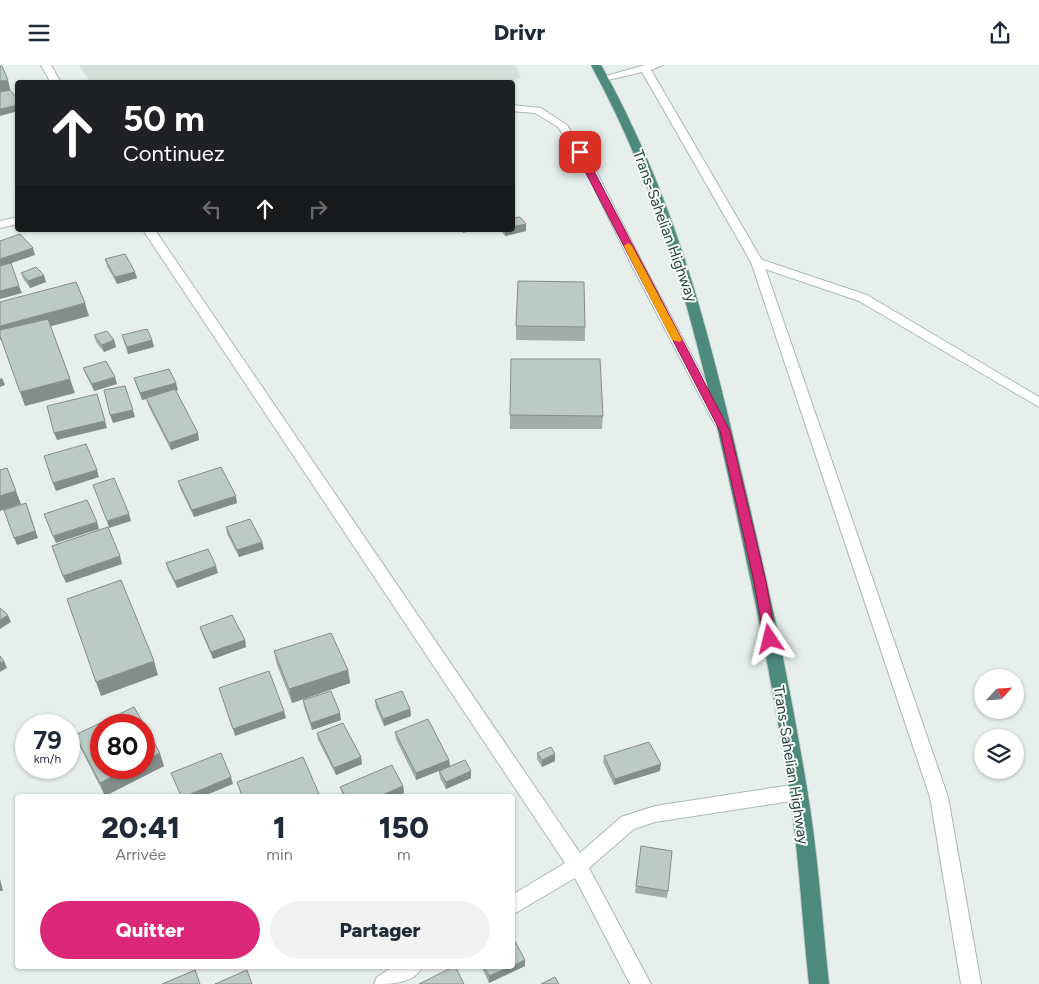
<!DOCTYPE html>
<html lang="fr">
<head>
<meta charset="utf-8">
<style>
  :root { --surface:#fff; --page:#f2f2f3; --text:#1f2937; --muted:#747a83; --accent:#db2777 }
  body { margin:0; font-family:Figtree,sans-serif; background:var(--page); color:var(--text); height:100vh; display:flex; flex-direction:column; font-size:19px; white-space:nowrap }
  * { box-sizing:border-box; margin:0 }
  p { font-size:16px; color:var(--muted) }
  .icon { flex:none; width:28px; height:28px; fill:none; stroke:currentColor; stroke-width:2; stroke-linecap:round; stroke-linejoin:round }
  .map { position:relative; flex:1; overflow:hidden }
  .drawer { position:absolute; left:15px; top:729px; width:500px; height:175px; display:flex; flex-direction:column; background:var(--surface); border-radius:5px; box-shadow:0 1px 4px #0004 }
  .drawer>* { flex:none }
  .top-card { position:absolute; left:15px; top:15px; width:500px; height:152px; border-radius:5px; box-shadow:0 1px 4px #0004; background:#202124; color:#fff; overflow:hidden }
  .needle { width:32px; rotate:64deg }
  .fabs { position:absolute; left:974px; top:604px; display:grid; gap:10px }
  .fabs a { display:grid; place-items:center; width:50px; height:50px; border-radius:50%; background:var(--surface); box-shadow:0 1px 4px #0004; font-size:25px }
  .speed { position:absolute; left:15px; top:649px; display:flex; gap:10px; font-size:25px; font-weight:700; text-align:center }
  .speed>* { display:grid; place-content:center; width:65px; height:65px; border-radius:50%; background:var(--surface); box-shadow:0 1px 4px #0004; line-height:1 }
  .speed small { font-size:12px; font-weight:400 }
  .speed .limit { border:8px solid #d22; background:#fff; color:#111 }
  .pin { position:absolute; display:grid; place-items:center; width:42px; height:42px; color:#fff; margin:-21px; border-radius:10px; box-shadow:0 2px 8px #0006 }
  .me { position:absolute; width:55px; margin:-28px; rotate:350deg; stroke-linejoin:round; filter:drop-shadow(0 0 4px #0008) }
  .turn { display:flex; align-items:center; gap:18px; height:105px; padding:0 25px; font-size:22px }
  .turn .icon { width:65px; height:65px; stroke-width:2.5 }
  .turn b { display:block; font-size:35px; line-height:42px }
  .lanes { display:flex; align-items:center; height:48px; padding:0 25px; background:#0003; justify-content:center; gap:25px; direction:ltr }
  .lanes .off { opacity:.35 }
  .eta { display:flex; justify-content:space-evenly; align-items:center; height:85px; text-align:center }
  .eta b { font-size:30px; font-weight:800; line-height:35px }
  .button { display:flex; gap:10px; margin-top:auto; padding:10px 25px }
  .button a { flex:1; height:58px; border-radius:30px; background:var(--accent); color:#fff; font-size:20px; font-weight:800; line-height:58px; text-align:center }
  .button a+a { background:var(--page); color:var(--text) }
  header { display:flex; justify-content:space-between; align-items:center; height:65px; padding:0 25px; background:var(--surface); font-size:22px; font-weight:800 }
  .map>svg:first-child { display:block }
  .built { fill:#d4dfda }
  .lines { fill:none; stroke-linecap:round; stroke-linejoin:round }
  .service-casing { stroke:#a8b8b2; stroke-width:2 }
  .minor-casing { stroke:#a8b8b2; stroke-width:2 }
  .trunk-casing { stroke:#c2cac8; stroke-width:2 }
  .service { fill:#fff; fill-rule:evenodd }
  .minor { fill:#fff; fill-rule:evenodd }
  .trunk { fill:#4c8a7c; fill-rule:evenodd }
  .wall { fill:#a1aea9 }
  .shaded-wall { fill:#838d89 }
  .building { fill:#bbcac4; stroke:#838d89 }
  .route { fill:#db2777; stroke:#8e194d }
  .slow { fill:#f59e0b }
  .labels { text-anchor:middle; stroke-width:4; stroke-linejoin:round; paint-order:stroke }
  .street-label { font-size:15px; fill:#24423a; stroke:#f7fbf9 }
</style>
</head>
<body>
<header><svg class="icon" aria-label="menu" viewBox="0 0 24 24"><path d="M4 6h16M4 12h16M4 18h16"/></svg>Drivr<svg class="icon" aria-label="share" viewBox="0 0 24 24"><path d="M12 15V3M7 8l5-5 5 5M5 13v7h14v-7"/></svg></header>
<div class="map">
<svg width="1039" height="919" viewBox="0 0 1039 919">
  <rect width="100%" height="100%" fill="#e6efeb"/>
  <!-- built -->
  <polygon class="built" points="79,0 515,0 521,13 506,18 91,18"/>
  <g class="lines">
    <defs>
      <polygon id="service" points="757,193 867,230 1039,332 1039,342 859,236 753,200 751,197"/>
      <g id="minor">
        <polygon points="41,0 51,0 61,18 51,18"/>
        <polygon points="645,0 663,0 651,5 763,197 948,732 981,919 961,919 930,732 751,197 642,7 604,16 599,13"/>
        <polygon points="512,40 541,43 567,60 593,100 644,201 728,358 726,361 716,361 714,358 632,201 583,100 558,62 535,48 512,46"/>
        <polygon points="18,152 18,159 0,163 0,156"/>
        <polygon points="143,165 155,165 580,788 621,752 655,741 798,719 804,721 807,727 804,733 798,735 655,757 634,764 589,803 651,919 630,919 575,813 512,850 512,830 565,798"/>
        <path d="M 394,901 L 423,901 C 414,919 392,919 374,919 L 377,912 Z"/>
      </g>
      <path id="trunk" d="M 591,0 L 601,0 C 675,133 708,263 742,410 C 767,514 790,619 807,724 C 818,789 822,854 829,919 L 809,919 C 802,854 799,789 789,724 C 773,619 751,514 728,410 C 695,263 664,134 591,0 Z"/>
    </defs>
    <!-- service casing -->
    <use href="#service" class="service-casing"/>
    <!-- minor casing -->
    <use href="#minor" class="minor-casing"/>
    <!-- trunk casing -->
    <use href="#trunk" class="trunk-casing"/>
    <!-- service -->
    <use href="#service" class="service"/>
    <!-- minor -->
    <use href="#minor" class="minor"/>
    <!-- trunk -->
    <use href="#trunk" class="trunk"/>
  </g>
  <!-- wall -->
  <g class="wall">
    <polygon points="514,142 514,153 526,159 526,166 505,171 501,165 512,165"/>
    <polygon points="105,194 137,213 117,219 107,201"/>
    <polygon points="21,208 46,217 30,223 24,215"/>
    <polygon points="516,261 585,262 585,276 516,275"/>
    <polygon points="94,270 114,275 116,282 104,287 96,277"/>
    <polygon points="122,270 152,275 154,282 128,289 124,277"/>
    <polygon points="83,303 117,319 94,326 86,310"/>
    <polygon points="134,313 178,325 176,325 199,375 171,385 148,340 147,334 142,335 136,320"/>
    <polygon points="510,350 603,351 602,364 510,364"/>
    <polygon points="178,416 237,438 194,452 180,423"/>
    <polygon points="226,462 264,484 239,492 227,469"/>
    <polygon points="166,498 218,508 177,523 168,505"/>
    <polygon points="200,562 245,575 246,582 213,594 202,569"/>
    <polygon points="274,586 348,605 350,618 292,638 277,600"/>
    <polygon points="303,635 341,655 312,665 304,642"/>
    <polygon points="375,635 410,644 411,651 384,661 376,642"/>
    <polygon points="395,667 449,695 450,701 471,706 471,713 446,724 440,713 439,706 447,703 416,715 396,674"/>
    <polygon points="317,668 361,692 362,699 336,710 318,675"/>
    <polygon points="75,670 164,701 105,731 81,684"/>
    <polygon points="537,688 555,689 555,696 542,702 537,694"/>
    <polygon points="604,691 660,706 614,720 603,697"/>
    <polygon points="403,721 404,728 397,731 343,731 340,722"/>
    <polygon points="641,781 668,826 667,833 635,828"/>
    <polygon points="525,895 525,901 489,918 481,901 512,901"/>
  </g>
  <!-- shaded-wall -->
  <g class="shaded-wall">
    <polygon points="8,15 11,27 0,29 0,16"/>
    <polygon points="18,40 18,46 0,51 0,44"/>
    <polygon points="512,142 514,142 514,154 512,155"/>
    <polygon points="526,159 526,166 505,171 505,165 512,165 512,162"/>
    <polygon points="463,165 473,165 463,168"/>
    <polygon points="33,183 35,190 0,202 0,194"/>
    <polygon points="135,207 137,213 117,219 115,212"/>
    <polygon points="44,210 46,217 30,223 28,216"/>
    <polygon points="19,221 22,228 0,234 0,226"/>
    <polygon points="85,238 89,251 0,275 0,261"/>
    <polygon points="114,275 116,282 104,287 102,280"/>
    <polygon points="152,275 154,282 128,289 127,282"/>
    <polygon points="115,312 117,319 94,326 92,319"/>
    <polygon points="2,313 5,320 0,322 0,314"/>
    <polygon points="70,314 75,328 25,341 20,327"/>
    <polygon points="176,318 178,325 142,335 140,328"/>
    <polygon points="97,329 107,363 57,375 54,368"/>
    <polygon points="133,345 135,352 113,358 110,350"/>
    <polygon points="198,368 199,375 171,385 169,378"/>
    <polygon points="7,403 21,439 0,446 0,431"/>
    <polygon points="97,405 99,412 56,426 53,418"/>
    <polygon points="236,431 237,438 194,452 192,445"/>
    <polygon points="26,438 38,473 17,480 14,473"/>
    <polygon points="129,449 131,456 109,463 107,456"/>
    <polygon points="97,457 99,464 56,478 53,471"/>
    <polygon points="262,477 264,484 239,492 237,485"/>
    <polygon points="120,491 122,499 66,518 63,511"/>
    <polygon points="216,501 218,508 177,523 175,516"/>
    <polygon points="8,550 11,557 0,564 0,555"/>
    <polygon points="245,575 246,582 213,594 211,587"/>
    <polygon points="4,596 7,603 0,607 0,598"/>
    <polygon points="154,596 158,610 101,631 96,617"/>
    <polygon points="348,605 350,618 292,638 289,624"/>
    <polygon points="410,644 411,651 384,661 383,654"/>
    <polygon points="284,646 286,653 235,671 233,664"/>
    <polygon points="340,648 341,655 312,665 311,658"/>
    <polygon points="160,688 164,701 105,731 100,718 130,702 144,702 144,696"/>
    <polygon points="555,689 555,696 542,702 542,695"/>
    <polygon points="361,692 362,699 336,710 334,703"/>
    <polygon points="449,695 450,701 416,715 416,708"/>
    <polygon points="661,699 660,706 614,720 615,714"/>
    <polygon points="471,706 471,713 446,724 446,717"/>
    <polygon points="231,712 233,719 204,731 186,731"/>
    <polygon points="403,721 404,728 397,731 380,731"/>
    <polygon points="0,814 3,826 0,826"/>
    <polygon points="525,895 525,901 489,918 489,911 511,901 512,901"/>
  </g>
  <!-- building -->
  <g class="building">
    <polygon points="0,1 2,1 8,15 0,16"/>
    <polygon points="10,25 18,34 18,40 0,44 0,27"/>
    <polygon points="520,152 526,159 512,162 512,153"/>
    <polygon points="20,169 33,183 0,194 0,176"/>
    <polygon points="125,189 135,207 115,212 105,194"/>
    <polygon points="11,198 19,221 0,226 0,201"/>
    <polygon points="36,202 44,210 28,216 21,208"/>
    <polygon points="518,216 584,217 585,262 516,261"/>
    <polygon points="76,217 85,238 0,261 0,237"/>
    <polygon points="48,254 70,314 20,327 0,271 0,265"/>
    <polygon points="147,264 152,275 127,282 122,270"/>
    <polygon points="107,266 114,275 102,280 94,270"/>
    <polygon points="511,294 600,294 603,351 510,350"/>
    <polygon points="106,296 115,312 92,319 83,303"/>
    <polygon points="169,304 176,318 140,328 134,313"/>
    <polygon points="125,321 133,345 110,350 104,325"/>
    <polygon points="175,324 198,368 169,378 146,333"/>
    <polygon points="97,329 105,356 54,368 47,341"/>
    <polygon points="86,379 97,405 53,418 44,391"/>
    <polygon points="221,402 236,431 192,445 178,416"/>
    <polygon points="7,403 16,426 0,431 0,405"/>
    <polygon points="114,413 129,449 107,456 93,420"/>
    <polygon points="87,435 97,457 53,471 44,449"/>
    <polygon points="26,438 35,466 14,473 4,445"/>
    <polygon points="250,454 262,477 237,485 226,462"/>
    <polygon points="108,462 120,491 63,511 52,481"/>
    <polygon points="208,484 216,501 175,516 166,498"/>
    <polygon points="121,515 154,596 96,617 67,534"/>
    <polygon points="0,543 8,550 0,555"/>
    <polygon points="232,550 245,575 211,587 200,562"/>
    <polygon points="331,568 348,605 289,624 274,586"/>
    <polygon points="0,591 4,596 0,598"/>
    <polygon points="269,606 284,646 233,664 219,623"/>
    <polygon points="331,626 340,648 311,658 303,635"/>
    <polygon points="402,626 410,644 383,654 375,635"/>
    <polygon points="134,642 160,688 144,696 144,660 101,660 101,702 130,702 100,718 75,670"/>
    <polygon points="428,654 449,695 416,708 395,667"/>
    <polygon points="343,658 361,692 334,703 317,668"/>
    <polygon points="649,677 661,699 615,714 604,691"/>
    <polygon points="551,682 555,689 542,695 537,688"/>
    <polygon points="221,688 231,712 186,731 181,731 171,708"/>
    <polygon points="303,692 320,731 242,731 237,717"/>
    <polygon points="465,695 471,706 446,717 439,706"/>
    <polygon points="392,700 403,721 380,731 345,731 340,722"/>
    <polygon points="641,781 672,786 668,826 636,821"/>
    <polygon points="512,871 525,895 512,901"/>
    <polygon points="455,901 464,919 419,919"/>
    <polygon points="484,901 511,901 489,911"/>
    <polygon points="195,905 200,919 162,919"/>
    <polygon points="247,905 252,919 215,919"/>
    <polygon points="555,912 559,919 541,919"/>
  </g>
  <!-- route -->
  <polygon class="route" points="577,85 584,87 730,366 766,517 776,574 775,578 766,578 764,574 754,517 720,366 575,87"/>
  <!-- slow -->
  <polygon class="slow" points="628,178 632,181 682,275 680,277 672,275 624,181"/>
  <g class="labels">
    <!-- street labels -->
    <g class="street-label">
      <text transform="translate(665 161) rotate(70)" y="5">Trans-Sahelian Highway</text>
      <text transform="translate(791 700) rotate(81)" y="5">Trans-Sahelian Highway</text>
    </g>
  </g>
</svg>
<div class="fabs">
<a><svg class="needle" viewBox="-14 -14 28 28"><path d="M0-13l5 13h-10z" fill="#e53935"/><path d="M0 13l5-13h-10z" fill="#747a83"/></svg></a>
<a><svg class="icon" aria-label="layers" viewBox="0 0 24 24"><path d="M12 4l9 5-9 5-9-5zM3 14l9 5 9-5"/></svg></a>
</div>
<div class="speed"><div>79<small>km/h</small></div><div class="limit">80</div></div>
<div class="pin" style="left:580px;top:87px;background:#d93025"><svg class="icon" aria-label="arrive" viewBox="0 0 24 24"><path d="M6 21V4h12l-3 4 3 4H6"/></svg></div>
<svg class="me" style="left:770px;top:574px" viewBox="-20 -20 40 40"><path d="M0-17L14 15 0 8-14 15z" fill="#db2777" stroke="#fff" stroke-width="4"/></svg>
<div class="top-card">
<div class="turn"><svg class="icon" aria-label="ahead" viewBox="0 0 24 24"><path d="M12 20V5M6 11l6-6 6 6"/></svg><div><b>50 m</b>Continuez</div></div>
<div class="lanes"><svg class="icon off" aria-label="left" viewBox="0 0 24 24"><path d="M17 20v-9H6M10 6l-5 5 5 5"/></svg><svg class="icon" aria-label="ahead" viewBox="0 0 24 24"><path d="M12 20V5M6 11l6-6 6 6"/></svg><svg class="icon off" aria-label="right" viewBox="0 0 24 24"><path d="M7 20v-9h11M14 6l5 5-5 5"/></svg></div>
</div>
<section class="drawer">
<div class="eta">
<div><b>20:41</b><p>Arrivée</p></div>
<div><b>1</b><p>min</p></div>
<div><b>150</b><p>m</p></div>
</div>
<div class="button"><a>Quitter</a><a>Partager</a></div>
</section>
</div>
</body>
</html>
